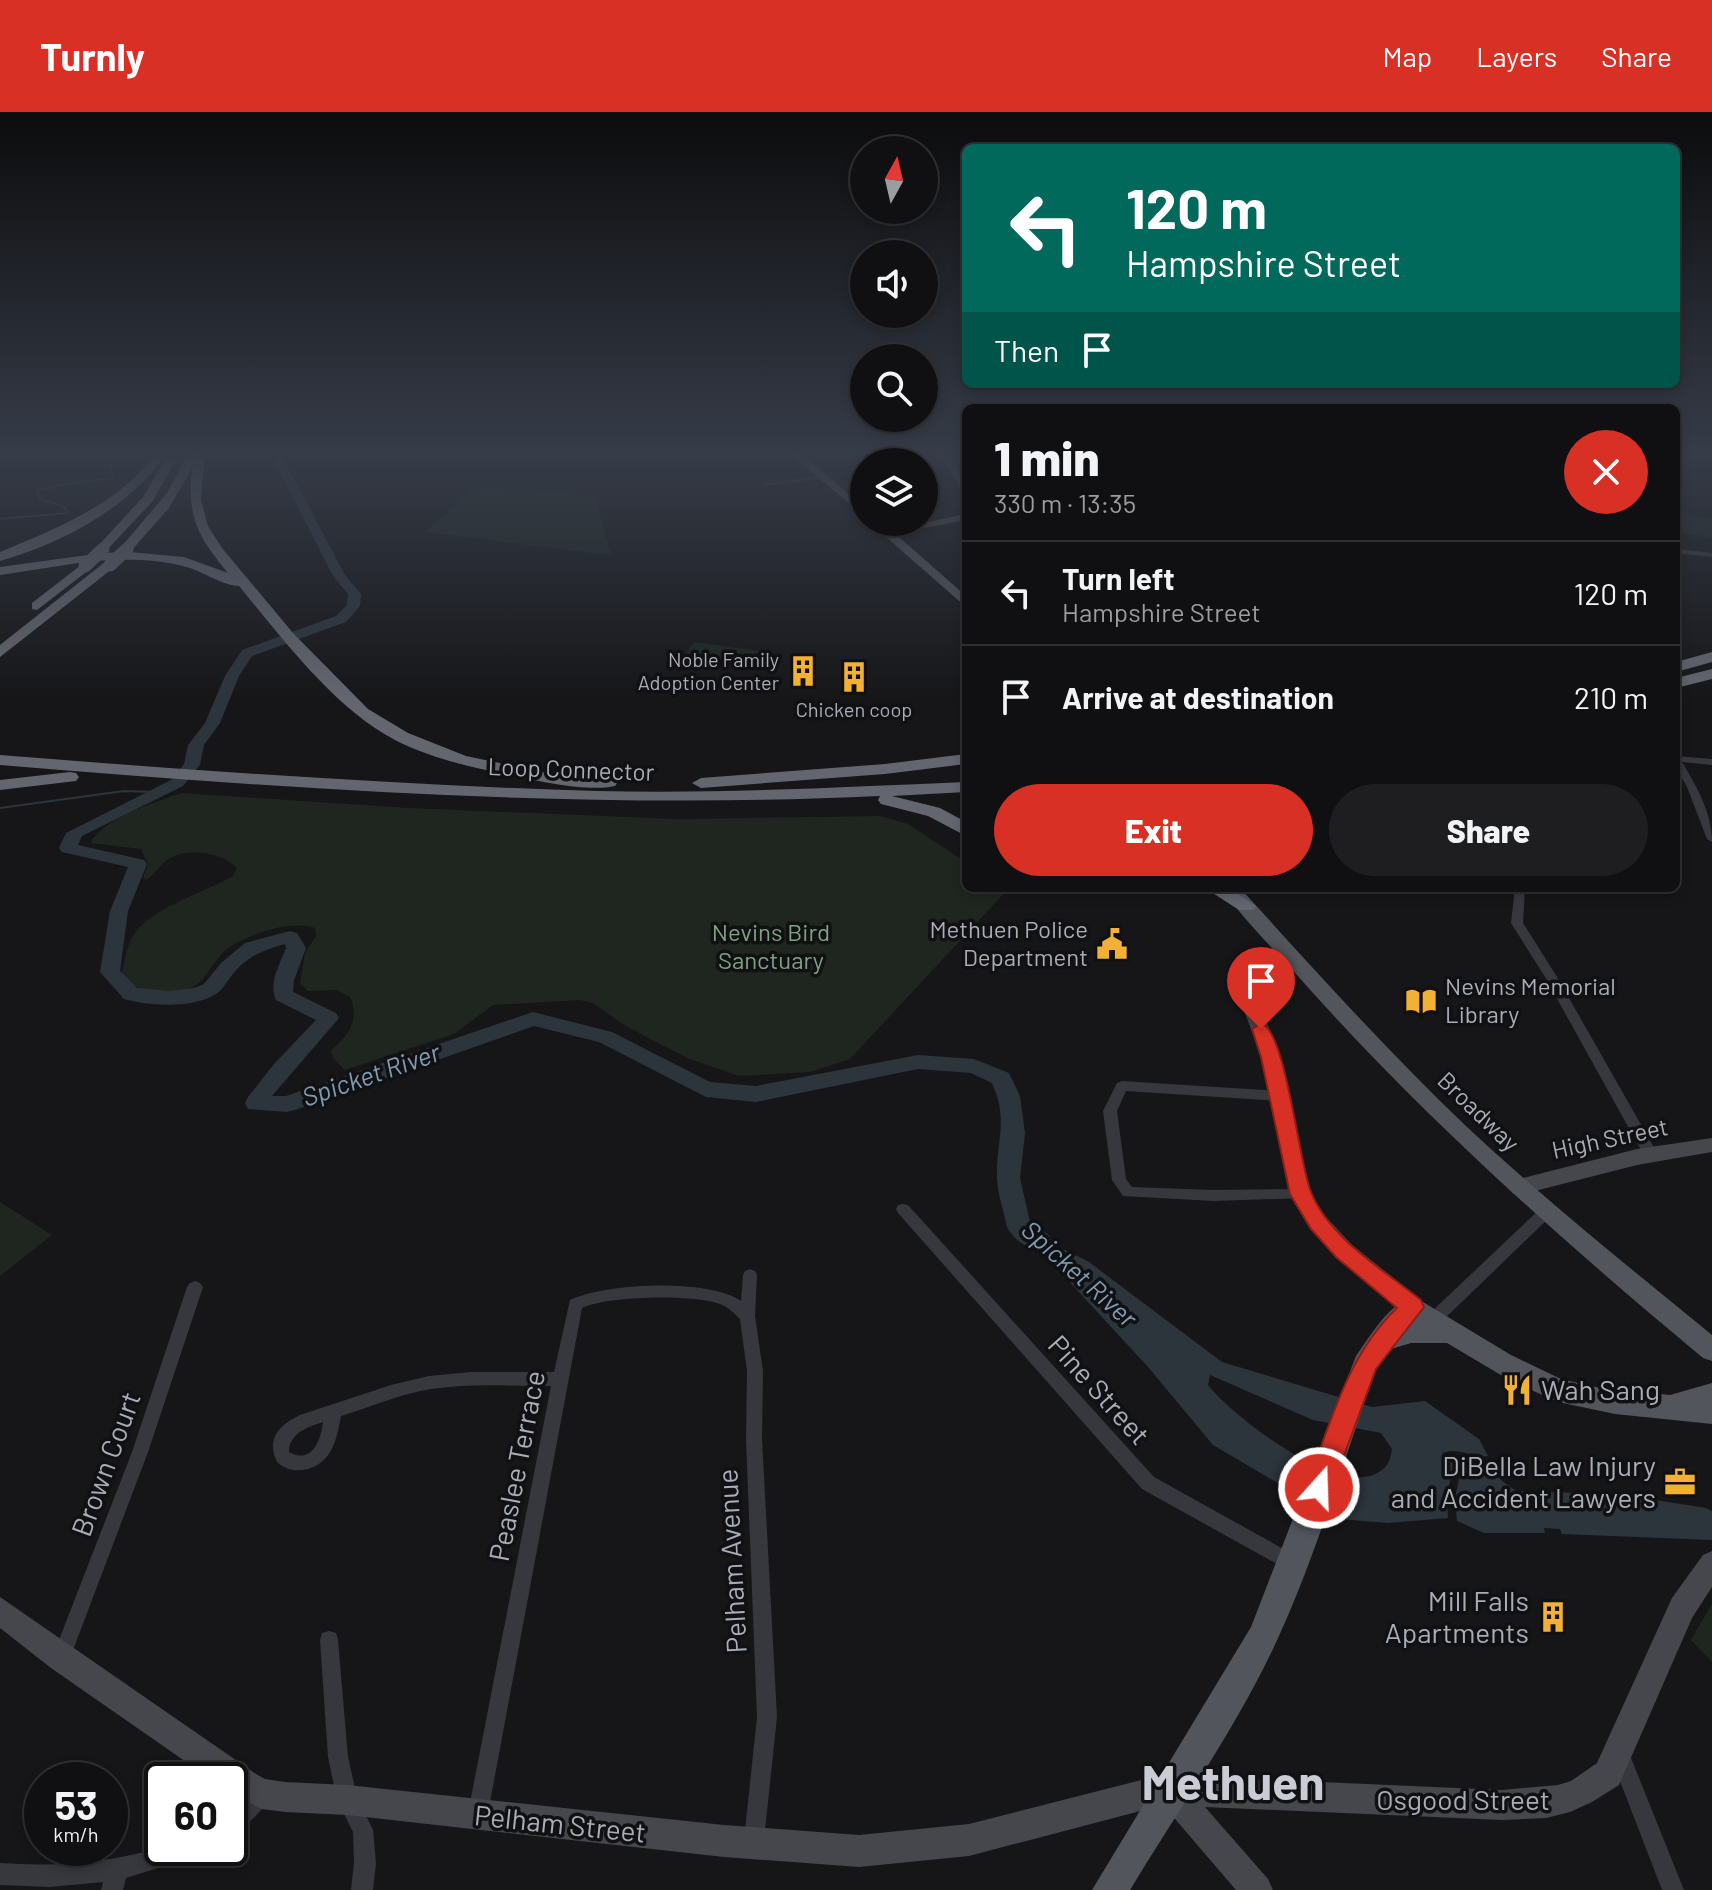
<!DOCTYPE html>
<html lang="en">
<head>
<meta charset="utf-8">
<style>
  :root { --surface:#101012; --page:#1e1e20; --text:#f1f3f6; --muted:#9c9d9f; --line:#303032; --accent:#d93025 }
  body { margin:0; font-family:Barlow,sans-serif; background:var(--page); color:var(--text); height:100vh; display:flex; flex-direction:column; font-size:30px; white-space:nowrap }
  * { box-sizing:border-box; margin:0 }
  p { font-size:26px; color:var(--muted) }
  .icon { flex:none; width:44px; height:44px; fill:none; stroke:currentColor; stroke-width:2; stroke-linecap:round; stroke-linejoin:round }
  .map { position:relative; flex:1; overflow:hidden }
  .drawer { position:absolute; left:962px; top:292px; width:718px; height:488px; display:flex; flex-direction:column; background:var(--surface); border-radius:12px; box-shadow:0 4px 12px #0003,0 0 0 2px var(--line) }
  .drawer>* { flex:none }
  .top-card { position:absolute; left:962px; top:32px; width:718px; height:244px; border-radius:12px; box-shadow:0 4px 12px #0003,0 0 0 2px var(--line); background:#00695c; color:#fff; overflow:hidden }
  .needle { width:52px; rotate:8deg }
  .controls { position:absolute; left:850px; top:24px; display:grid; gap:16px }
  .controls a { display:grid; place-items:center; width:88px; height:88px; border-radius:50%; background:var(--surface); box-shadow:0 4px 12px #0003,0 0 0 2px var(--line); font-size:40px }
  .speed { position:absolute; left:24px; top:1650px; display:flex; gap:16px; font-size:40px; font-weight:700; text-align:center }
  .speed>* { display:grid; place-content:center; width:104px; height:104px; border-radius:50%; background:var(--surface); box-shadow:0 4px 12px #0003,0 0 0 2px var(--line); line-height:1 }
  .speed small { font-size:20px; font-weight:400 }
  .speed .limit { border:4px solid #111; border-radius:12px; background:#fff; color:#111 }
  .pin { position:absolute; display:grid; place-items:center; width:68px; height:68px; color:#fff; margin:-82px -34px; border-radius:50% 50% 50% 0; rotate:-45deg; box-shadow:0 0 8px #0007 }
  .pin .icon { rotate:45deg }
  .me { position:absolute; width:88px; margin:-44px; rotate:20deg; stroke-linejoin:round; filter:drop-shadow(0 0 6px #0008) }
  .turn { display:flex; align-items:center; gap:28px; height:168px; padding:0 32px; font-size:36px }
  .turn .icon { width:104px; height:104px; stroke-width:2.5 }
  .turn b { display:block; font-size:56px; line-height:68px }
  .then { display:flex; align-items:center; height:76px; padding:0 32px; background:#0003; gap:16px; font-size:30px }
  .round { display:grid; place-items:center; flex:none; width:84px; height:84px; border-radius:42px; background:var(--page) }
  .summary { display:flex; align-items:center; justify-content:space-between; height:136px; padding:0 32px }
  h1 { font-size:48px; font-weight:800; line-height:60px }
  .cta { display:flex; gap:16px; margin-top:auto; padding:16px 32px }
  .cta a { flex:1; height:92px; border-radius:48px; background:var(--accent); color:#fff; font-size:32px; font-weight:800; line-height:92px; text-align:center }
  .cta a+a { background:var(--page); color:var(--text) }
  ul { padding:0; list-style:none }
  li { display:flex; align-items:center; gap:24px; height:104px; padding:0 32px; border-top:2px solid var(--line) }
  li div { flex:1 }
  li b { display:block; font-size:30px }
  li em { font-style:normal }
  header { display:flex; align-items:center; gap:48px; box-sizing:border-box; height:112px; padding:0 40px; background:var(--accent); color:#fff }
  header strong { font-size:38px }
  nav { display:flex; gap:44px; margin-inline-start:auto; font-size:28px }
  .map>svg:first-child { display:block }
  .green { fill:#1e261f }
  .water { fill:#2c353c; fill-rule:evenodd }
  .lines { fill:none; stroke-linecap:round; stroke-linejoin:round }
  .stream { stroke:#2c353c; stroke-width:2 }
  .river { fill:#2c353c; fill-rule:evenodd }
  .street { fill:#37383d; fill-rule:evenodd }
  .secondary { fill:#45474d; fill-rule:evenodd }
  .primary { fill:#53555c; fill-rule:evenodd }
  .highway { fill:#63666e; fill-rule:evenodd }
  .highway-bridge { stroke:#63666e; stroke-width:13 }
  .route { fill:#d93025; stroke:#8d1f18; stroke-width:2 }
  .labels { text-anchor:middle; stroke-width:7; stroke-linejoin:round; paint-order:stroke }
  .far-poi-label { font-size:20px; fill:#a8adb8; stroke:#111113; text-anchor:end }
  .street-label { font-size:24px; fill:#a8adb8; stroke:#111113 }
  .poi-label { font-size:24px; fill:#a8adb8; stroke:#111113; text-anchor:end }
  .park-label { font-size:24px; fill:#7fa381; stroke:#111113 }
  .water-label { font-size:26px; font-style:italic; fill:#7f9bb3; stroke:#111113 }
  .near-street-label { font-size:28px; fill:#a8adb8; stroke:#111113 }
  .near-poi-label { font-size:28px; fill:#a8adb8; stroke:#111113; text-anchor:end }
  .near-town-label { font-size:48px; font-weight:bold; fill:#c9ccd4; stroke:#111113 }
</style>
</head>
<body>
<header>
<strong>Turnly</strong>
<nav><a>Map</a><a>Layers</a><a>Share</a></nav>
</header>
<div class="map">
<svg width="1712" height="1778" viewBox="0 0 1712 1778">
  <rect width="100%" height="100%" fill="#161618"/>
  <!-- green -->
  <g class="green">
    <polygon points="477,374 595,383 611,443 425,420"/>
    <polygon points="1676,394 1690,403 1712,407 1712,427 1676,419"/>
    <polygon points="695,530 759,539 749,552 684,543"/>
    <path d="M 181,681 L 408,696 L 675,707 L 881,704 L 908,712 L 966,750 L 966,776 L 1009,776 L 850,947 L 810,960 L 739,964 L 687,946 L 624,913 L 593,891 L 580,888 L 493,893 L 454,922 L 345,958 L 333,946 L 331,938 C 349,924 360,907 350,885 L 336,878 L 308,879 L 300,872 L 305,841 L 316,824 L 315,816 C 291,808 254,821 233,833 C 218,841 211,859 200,870 C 179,888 138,884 121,863 C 124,853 125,842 129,832 C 142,797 203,782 233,764 L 237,756 C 221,740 191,736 170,746 C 161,751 156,762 146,768 L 143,765 L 148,752 L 141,737 L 90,731 C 107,704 152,692 181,681 Z"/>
    <polygon points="0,1090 52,1123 0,1164"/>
    <polygon points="1712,1492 1712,1550 1691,1528"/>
  </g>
  <!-- water -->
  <g class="water">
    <path d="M 1019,1115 L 1089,1150 L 1222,1250 L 1372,1295 L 1425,1289 L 1479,1327 L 1488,1344 C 1472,1347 1459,1334 1442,1341 L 1454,1350 L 1447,1383 L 1448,1406 L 1388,1411 L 1339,1407 L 1213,1333 L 1148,1255 ZM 1210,1263 L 1313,1308 L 1381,1321 L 1392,1337 C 1391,1342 1390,1350 1386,1354 C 1350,1397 1232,1304 1208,1273 Z"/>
    <polygon points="1492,1351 1502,1369 1516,1379 1616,1382 1706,1396 1712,1399 1712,1428 1562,1422 1560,1417 1544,1416 1545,1421 1484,1421 1457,1409 1455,1386 1462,1353"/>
  </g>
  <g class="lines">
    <!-- stream -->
    <g class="stream">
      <polyline points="0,407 68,401 63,394 39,387 37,379 58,373 113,366 109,348 103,340"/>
      <polyline points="0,696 124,679 157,680"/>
    </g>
    <!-- river -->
    <path class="river" d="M 270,340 L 280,340 L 345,463 L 361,482 L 360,494 L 346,510 L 252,544 L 239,564 L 220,611 L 204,633 L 200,653 L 183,674 L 82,724 L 78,733 L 144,748 L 147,752 L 128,799 L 120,859 L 137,876 L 169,879 L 194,876 L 204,872 L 221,851 L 245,831 L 290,819 L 297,821 L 306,836 L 294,868 L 293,880 L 336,901 L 339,906 L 272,984 L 286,984 L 533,900 L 612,920 L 710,970 L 756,974 L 918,943 L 974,947 L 1009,961 L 1020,984 L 1025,1021 L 1020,1066 L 1030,1110 L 1049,1123 L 1052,1130 L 1049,1137 C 1033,1142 1014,1129 1007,1115 C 1004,1099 997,1081 997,1065 C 996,1029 1009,1008 992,971 L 971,961 L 918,957 L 756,990 L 706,985 L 599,930 L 534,914 L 295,998 L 287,1000 L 248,997 L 245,991 L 248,985 L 274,952 L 316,908 L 276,888 C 268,871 280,852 286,836 L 285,832 C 263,838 246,845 232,863 C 227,869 223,878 216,882 C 192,897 150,894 124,887 L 100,860 L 110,799 L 128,755 L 62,740 L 59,736 L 66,721 L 171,668 L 184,652 L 188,633 L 205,611 L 225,564 L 242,538 L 336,504 L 347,493 L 348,482 L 333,464 Z"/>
    <!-- street -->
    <g class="street">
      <polygon points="824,363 827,365 826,366 765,374 762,372"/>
      <polygon points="1676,437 1712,441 1712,445 1676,441"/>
      <path d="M 1676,644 L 1712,647 L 1712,653 L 1682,650 C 1697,675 1712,701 1712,730 L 1707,727 L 1687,675 L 1676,656 Z"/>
      <polygon points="1515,776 1525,776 1523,811 1557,865 1656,1039 1658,1043 1656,1047 1646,1047 1545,865 1511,811"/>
      <polygon points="1122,969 1278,979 1283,981 1284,984 1283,987 1278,989 1126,979 1117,999 1126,1067 1132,1075 1214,1078 1300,1077 1305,1078 1307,1082 1305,1086 1214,1089 1123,1084 1112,1068 1103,999 1117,971"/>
      <polygon points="903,1092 908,1093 1154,1365 1298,1445 1301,1451 1298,1457 1292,1460 1286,1457 1142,1377 898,1101 896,1097 898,1093"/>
      <polygon points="1547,1093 1552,1095 1554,1099 1552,1103 1438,1213 1433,1214 1428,1213 1425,1208 1428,1203 1542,1095"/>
      <path d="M 750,1157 L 755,1159 L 757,1163 L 755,1204 L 763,1259 L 762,1327 L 777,1605 L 764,1728 L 761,1735 L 754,1738 L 747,1735 L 744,1728 L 757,1605 L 746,1327 L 747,1259 L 740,1207 C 734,1201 728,1195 720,1192 C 693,1182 607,1184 582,1196 L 488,1701 L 485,1708 L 478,1711 L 471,1708 L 468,1701 L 551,1274 C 512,1274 471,1271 431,1277 C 400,1282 371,1295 341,1304 C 337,1327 332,1350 308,1357 C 296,1360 286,1358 277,1350 C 266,1327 279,1313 300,1303 L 391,1273 L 429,1264 L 471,1260 L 554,1260 L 570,1188 C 605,1171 708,1166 741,1189 L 743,1163 L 745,1159 ZM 323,1310 C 321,1328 312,1353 289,1340 C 289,1321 308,1315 323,1310 Z"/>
      <polygon points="195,1169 200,1171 203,1175 148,1340 70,1546 68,1553 61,1555 54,1553 52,1546 132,1340 187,1175 190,1171"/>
      <polygon points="329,1519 336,1521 338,1528 348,1645 357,1685 373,1718 376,1751 373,1778 351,1778 354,1751 353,1720 337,1688 328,1645 320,1528 322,1521"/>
      <polygon points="1620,1633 1627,1636 1684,1778 1662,1778 1610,1643 1613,1636"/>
      <path d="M 262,1672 L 269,1675 L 272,1682 C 267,1695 243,1718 230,1723 L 230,1699 L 255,1675 Z"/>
      <path d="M 162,1735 L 200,1736 L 197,1743 L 190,1746 L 126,1766 L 123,1778 L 101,1778 L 103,1770 L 50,1775 L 0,1773 L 0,1751 C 56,1755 108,1751 162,1735 Z"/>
    </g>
    <!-- secondary -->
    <g class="secondary">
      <polygon points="939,340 948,340 966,370 966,381 961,378"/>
      <polygon points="966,402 966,408 886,423 881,420"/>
      <polygon points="1291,840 1300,845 1297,849 1256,883 1280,945 1310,1081 1326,1105 1352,1133 1421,1188 1424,1195 1421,1202 1413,1204 1405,1202 1336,1145 1310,1117 1289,1082 1262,945 1237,881 1285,841"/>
      <polygon points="1712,1026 1712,1040 1637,1053 1519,1083 1512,1081 1509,1075 1512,1069 1519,1067 1637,1037"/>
      <polygon points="1712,1439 1712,1475 1692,1506 1619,1673 1592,1690 1570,1700 1546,1706 1502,1708 1205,1695 1268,1767 1273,1778 1236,1778 1163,1693 969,1744 859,1755 724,1745 347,1703 285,1700 262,1697 230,1681 230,1668 212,1668 51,1556 0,1516 0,1485 256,1662 265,1667 285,1670 347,1673 724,1713 859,1723 969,1712 1161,1663 1502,1678 1558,1673 1571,1669 1597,1651 1672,1486 1703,1443"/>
    </g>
    <!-- primary -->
    <g class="primary">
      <polygon points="788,340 799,340 864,395 864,404"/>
      <polygon points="869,410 882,410 966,484 966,495"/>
      <path d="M 1221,776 L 1240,776 C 1314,857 1387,939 1466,1014 C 1545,1088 1629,1155 1712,1223 L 1712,1249 L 1703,1246 C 1565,1131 1433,1014 1313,881 C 1283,847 1248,813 1221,776 Z"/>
      <path d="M 1413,1184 L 1511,1243 L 1561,1267 L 1596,1275 L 1670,1283 L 1712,1271 L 1712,1312 L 1615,1302 L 1558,1290 L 1511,1269 L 1447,1231 L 1411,1231 L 1391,1237 L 1376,1257 C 1343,1350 1315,1448 1273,1537 C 1234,1619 1177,1700 1130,1778 L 1092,1778 L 1251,1515 L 1356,1244 C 1371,1223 1388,1193 1413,1184 Z"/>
    </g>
    <!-- highway -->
    <g class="highway">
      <path d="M 157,340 L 168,340 C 130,395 64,431 0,449 L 0,440 C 59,415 118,393 157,340 Z"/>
      <path d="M 205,340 L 201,388 L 208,414 L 222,436 L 293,521 L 368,597 L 408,621 L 466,644 L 543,660 L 609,665 L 615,666 L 618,670 L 615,674 C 590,680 544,670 518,665 C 476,656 434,648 395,628 C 334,596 283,527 239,474 C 223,474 203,459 186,455 C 154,446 118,447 85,450 L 92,454 L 90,457 L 37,498 L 32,497 L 32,491 L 85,450 L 0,463 L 0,455 L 102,441 L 96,437 L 98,434 L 143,385 L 166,346 L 174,346 L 176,348 L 152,390 L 104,441 L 123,440 L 122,434 L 167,381 L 188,341 ZM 192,356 C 187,406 197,423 228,461 L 184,445 L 130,440 L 169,396 Z"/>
      <polygon points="105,450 117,453 0,545 0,533"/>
      <polygon points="1712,540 1712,550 1676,560 1676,550"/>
      <polygon points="1712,557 1712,567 1676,576 1676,566"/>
      <polygon points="966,642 966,652 885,662 701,676 692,671 701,666 885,652"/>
      <path d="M 0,643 C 199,659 398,673 597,679 C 720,682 843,675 966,670 L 966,680 L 892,684 L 940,696 L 966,710 L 966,724 L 928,704 L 881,692 L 878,688 L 880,684 C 587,698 293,677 0,653 Z"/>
      <polygon points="70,660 76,661 79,665 76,669 0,678 0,668"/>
      <polygon points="1205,776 1229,776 1256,794 1253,798 1239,798"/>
    </g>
    <!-- highway-bridge -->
    <g class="highway-bridge">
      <polyline points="110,453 127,437"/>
      <polyline points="85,454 103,437"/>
    </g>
  </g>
  <!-- sky -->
  <linearGradient id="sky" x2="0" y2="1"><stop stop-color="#0c0c0d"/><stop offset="0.58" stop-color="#363c48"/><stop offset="1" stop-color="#363c48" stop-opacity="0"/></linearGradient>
  <rect width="1712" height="589" fill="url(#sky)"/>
  <!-- route -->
  <path class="route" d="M 1261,911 C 1286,918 1299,1053 1311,1080 C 1329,1126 1384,1158 1421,1188 L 1424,1195 L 1376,1257 L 1332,1376 L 1328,1384 L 1319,1388 L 1310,1384 L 1306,1376 C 1330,1313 1347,1243 1397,1196 L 1336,1145 L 1311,1117 L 1290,1082 L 1261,945 L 1252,917 Z"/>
  <!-- icons -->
  <defs>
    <symbol id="building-bare" viewBox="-9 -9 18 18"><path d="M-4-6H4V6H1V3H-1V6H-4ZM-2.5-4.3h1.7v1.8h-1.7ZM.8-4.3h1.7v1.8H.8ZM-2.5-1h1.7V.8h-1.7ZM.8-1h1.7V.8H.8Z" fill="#f2b134" stroke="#111113" stroke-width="2.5" paint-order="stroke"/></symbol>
    <symbol id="civic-bare" viewBox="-9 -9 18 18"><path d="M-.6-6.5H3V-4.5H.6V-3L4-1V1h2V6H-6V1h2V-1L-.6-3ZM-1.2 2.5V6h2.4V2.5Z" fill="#f2b134" stroke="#111113" stroke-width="2.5" paint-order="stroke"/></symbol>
    <symbol id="library-bare" viewBox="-9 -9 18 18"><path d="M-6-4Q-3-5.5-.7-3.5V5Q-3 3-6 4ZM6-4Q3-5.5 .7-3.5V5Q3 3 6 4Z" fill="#f2b134" stroke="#111113" stroke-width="2.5" paint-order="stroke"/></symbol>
    <symbol id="restaurant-bare" viewBox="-9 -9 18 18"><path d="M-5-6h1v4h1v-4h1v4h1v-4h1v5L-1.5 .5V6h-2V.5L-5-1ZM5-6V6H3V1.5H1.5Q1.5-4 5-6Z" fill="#f2b134" stroke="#111113" stroke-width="2.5" paint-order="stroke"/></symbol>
    <symbol id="office-bare" viewBox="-9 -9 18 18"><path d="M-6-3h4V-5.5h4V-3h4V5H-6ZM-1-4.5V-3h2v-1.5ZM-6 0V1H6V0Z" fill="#f2b134" stroke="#111113" stroke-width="2.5" paint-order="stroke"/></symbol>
  </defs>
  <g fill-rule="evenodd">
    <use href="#building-bare" x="781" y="537" width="44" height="44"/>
    <use href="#building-bare" x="832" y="543" width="44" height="44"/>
    <use href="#civic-bare" x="1090" y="810" width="44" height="44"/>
    <use href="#library-bare" x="1399" y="867" width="44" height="44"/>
    <use href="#restaurant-bare" x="1495" y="1256" width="44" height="44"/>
    <use href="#office-bare" x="1658" y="1348" width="44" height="44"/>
    <use href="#building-bare" x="1531" y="1483" width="44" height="44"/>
  </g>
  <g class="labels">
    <!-- far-poi labels -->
    <g class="far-poi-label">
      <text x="779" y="555">Noble Family<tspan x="779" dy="23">Adoption Center</tspan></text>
      <text x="854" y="605" text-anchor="middle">Chicken coop</text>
    </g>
    <!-- street labels -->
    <g class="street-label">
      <text transform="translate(571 658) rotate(2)" y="8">Loop Connector</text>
      <text transform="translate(1478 1000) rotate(44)" y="8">Broadway</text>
      <text transform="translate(1610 1027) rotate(-12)" y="8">High Street</text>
    </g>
    <!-- poi labels -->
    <g class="poi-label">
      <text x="1088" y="826">Methuen Police<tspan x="1088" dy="28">Department</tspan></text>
      <text x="1445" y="883" text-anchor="start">Nevins Memorial<tspan x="1445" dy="28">Library</tspan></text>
    </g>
    <!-- park labels -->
    <g class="park-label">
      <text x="771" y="829">Nevins Bird<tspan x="771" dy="28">Sanctuary</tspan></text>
    </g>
    <!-- water labels -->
    <g class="water-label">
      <text transform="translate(371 963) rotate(-19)" y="9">Spicket River</text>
      <text transform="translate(1079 1162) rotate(42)" y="9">Spicket River</text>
    </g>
    <!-- near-street labels -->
    <g class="near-street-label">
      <text transform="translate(1099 1278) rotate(48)" y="10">Pine Street</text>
      <text transform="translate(106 1352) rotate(-70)" y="10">Brown Court</text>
      <text transform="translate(517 1354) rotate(-79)" y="10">Peaslee Terrace</text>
      <text transform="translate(732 1449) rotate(-93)" y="10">Pelham Avenue</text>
      <text x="1463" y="1698">Osgood Street</text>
      <text transform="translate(560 1712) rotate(6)" y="10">Pelham Street</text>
    </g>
    <!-- near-poi labels -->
    <g class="near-poi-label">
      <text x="1541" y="1288" text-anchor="start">Wah Sang</text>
      <text x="1656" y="1364">DiBella Law Injury<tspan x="1656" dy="32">and Accident Lawyers</tspan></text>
      <text x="1529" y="1499">Mill Falls<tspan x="1529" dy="32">Apartments</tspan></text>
    </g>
    <!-- near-town labels -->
    <g class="near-town-label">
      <text x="1233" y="1688">Methuen</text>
    </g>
  </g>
</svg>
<div class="controls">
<a><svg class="needle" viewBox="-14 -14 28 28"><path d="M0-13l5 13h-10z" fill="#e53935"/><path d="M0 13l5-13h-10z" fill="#9c9d9f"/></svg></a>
<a><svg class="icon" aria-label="sound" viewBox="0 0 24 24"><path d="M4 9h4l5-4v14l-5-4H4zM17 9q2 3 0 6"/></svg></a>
<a><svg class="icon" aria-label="search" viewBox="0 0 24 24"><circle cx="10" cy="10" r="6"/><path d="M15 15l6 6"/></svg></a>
<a><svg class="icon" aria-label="layers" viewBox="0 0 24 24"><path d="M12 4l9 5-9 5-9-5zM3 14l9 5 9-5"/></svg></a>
</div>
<div class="speed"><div>53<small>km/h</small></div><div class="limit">60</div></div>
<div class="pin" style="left:1261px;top:917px;background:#d93025"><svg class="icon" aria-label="arrive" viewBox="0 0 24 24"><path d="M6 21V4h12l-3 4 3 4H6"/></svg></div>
<svg class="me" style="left:1319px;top:1376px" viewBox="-20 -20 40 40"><circle r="17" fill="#d93025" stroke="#fff" stroke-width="3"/><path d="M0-11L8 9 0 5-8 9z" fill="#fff"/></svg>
<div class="top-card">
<div class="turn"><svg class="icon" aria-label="left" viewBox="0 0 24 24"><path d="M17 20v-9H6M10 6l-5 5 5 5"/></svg><div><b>120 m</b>Hampshire Street</div></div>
<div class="then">Then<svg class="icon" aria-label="arrive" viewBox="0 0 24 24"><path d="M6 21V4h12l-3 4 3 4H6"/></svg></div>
</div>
<section class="drawer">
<div class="summary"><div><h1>1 min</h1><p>330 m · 13:35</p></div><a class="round" style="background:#d93025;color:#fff"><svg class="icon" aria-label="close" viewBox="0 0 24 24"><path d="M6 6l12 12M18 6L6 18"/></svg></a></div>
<ul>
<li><svg class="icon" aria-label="left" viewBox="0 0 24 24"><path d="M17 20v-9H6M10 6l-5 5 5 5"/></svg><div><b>Turn left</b><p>Hampshire Street</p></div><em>120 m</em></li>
<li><svg class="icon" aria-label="arrive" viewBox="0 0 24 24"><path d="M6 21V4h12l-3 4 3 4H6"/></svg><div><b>Arrive at destination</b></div><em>210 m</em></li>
</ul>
<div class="cta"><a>Exit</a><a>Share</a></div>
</section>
</div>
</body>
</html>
